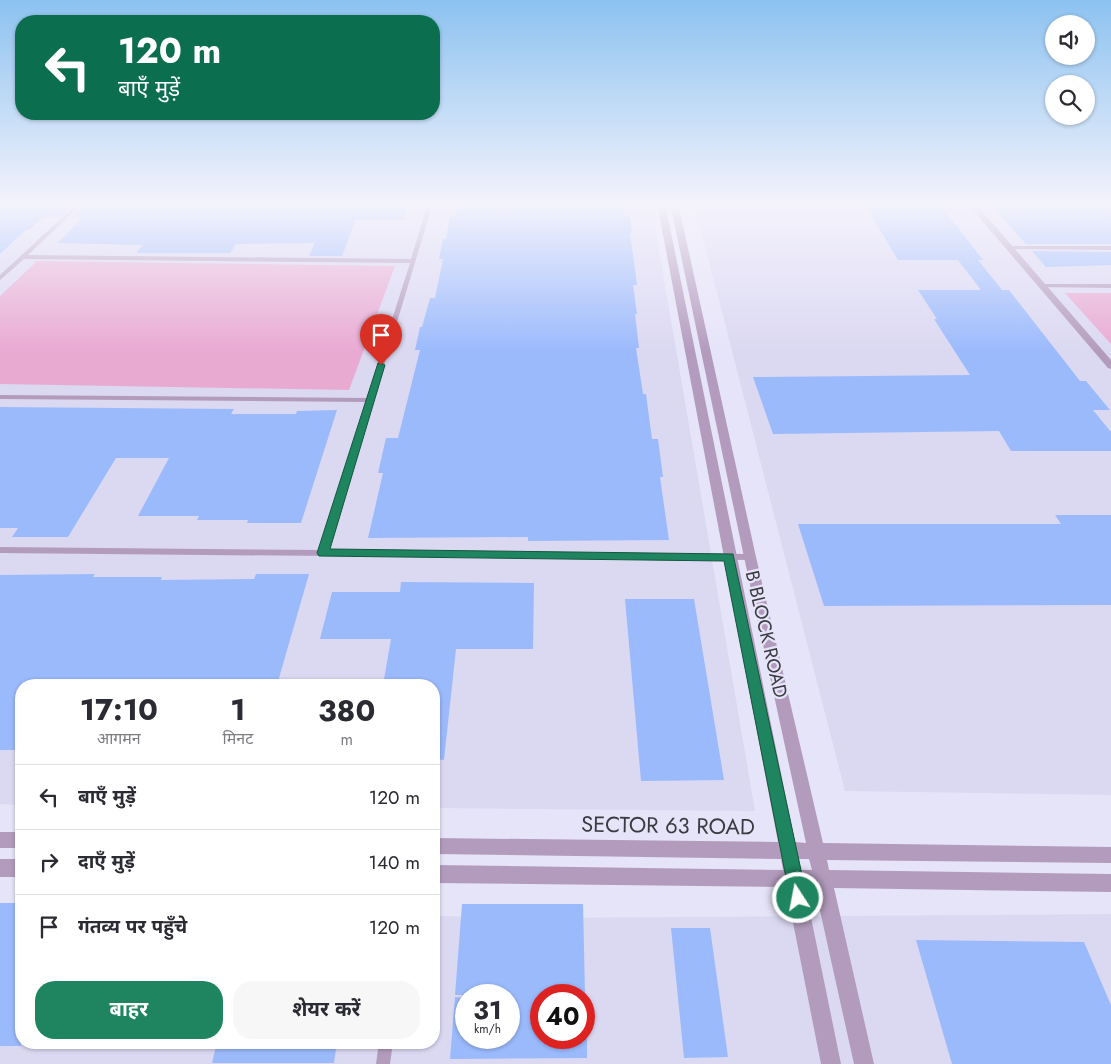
<!DOCTYPE html>
<html lang="hi">
<head>
<meta charset="utf-8">
<style>
  :root { --surface:#fff; --page:#f7f7f7; --text:#2b2b33; --muted:#7c7c81; --line:#e1e1e2; --accent:#1e8560 }
  body { margin:0; font-family:Jost,"Noto Sans Devanagari",sans-serif; background:var(--page); color:var(--text); height:100vh; display:flex; flex-direction:column; font-size:19px; white-space:nowrap }
  * { box-sizing:border-box; margin:0 }
  p { font-size:16px; color:var(--muted) }
  .icon { flex:none; width:28px; height:28px; fill:none; stroke:currentColor; stroke-width:2; stroke-linecap:round; stroke-linejoin:round }
  .map { position:relative; flex:1; overflow:hidden }
  .drawer { position:absolute; left:15px; top:679px; width:425px; height:370px; display:flex; flex-direction:column; background:var(--surface); border-radius:20px; box-shadow:0 1px 4px #0004 }
  .drawer>* { flex:none }
  .banner { position:absolute; left:15px; top:15px; width:425px; height:105px; border-radius:20px; box-shadow:0 1px 4px #0004; background:#0b6e4f; color:#fff; overflow:hidden }
  .buttons { position:absolute; left:1045px; top:15px; display:grid; gap:10px }
  .buttons a { display:grid; place-items:center; width:50px; height:50px; border-radius:50%; background:var(--surface); box-shadow:0 1px 4px #0004; font-size:25px }
  .speed { position:absolute; left:455px; top:984px; display:flex; gap:10px; font-size:25px; font-weight:700; text-align:center }
  .speed>* { display:grid; place-content:center; width:65px; height:65px; border-radius:50%; background:var(--surface); box-shadow:0 1px 4px #0004; line-height:1 }
  .speed small { font-size:12px; font-weight:400 }
  .speed .limit { border:8px solid #d22; background:#fff; color:#111 }
  .pin { position:absolute; display:grid; place-items:center; width:42px; height:42px; color:#fff; margin:-51px -21px; border-radius:50% 50% 50% 0; rotate:-45deg; box-shadow:0 0 5px #0007 }
  .pin .icon { rotate:45deg }
  .me { position:absolute; width:55px; margin:-28px; rotate:349deg; stroke-linejoin:round; filter:drop-shadow(0 0 4px #0008) }
  .turn { display:flex; align-items:center; gap:18px; height:105px; padding:0 20px; font-size:22px }
  .turn .icon { width:65px; height:65px; stroke-width:2.5 }
  .turn b { display:block; font-size:35px; line-height:42px }
  .eta { display:flex; justify-content:space-evenly; align-items:center; height:85px; text-align:center }
  .eta b { font-size:30px; font-weight:700; line-height:35px }
  .cta { display:flex; gap:10px; margin-top:auto; padding:10px 20px }
  .cta a { flex:1; height:58px; border-radius:20px; background:var(--accent); color:#fff; font-size:20px; font-weight:700; line-height:58px; text-align:center }
  .cta a+a { background:var(--page); color:var(--text) }
  ul { padding:0; list-style:none }
  li { display:flex; align-items:center; gap:15px; height:65px; padding:0 20px; border-top:1px solid var(--line) }
  li div { flex:1 }
  li b { display:block; font-size:19px }
  li em { font-style:normal }
  .map>svg:first-child { display:block }
  .built { fill:#dbd8f2; fill-rule:evenodd }
  .green { fill:#e9aad2 }
  .building { fill:#9bbafc }
  .lines { fill:none; stroke-linecap:round; stroke-linejoin:round }
  .service { fill:#b39bbd; fill-rule:evenodd }
  .minor { fill:#b39bbd; fill-rule:evenodd }
  .tertiary { fill:#b39bbd; fill-rule:evenodd }
  .route { fill:#1e8560; stroke:#14563e }
  .labels { text-anchor:middle; stroke-width:4.5; stroke-linejoin:round; paint-order:stroke }
  .street-label { font-size:19px; fill:#3c3b42; stroke:#e6e4f8 }
  .near-street-label { font-size:22px; fill:#3c3b42; stroke:#e6e4f8 }
</style>
</head>
<body>
<div class="map">
<svg width="1111" height="1064" viewBox="0 0 1111 1064">
  <rect width="100%" height="100%" fill="#e6e4f8"/>
  <!-- built -->
  <g class="built">
    <polygon points="0,203 651,203 755,811 434,808 434,685 21,685 21,805 0,804"/>
    <polygon points="694,203 1111,203 1111,795 845,791"/>
    <path d="M 0,910 L 21,911 L 21,1042 L 434,1042 L 434,916 L 550,918 L 1111,914 L 1111,1064 L 0,1064 ZM 466,995 L 509,995 L 509,1038 L 466,1038 ZM 541,995 L 584,995 L 584,1038 L 541,1038 Z"/>
  </g>
  <!-- green -->
  <g class="green">
    <polygon points="37,261 395,266 349,390 0,384 0,296"/>
    <polygon points="1065,293 1111,293 1111,344"/>
  </g>
  <!-- building -->
  <g class="building">
    <polygon points="0,203 75,203 60,217 43,217 29,230 26,230 0,254"/>
    <polygon points="85,203 409,203 404,220 356,220 342,256 309,256 315,243 236,244 230,253 136,253 143,245 58,243 83,217 71,217"/>
    <polygon points="458,203 623,203 625,216 630,216 632,233 630,233 637,285 633,285 637,314 635,314 639,348 636,348 643,394 646,394 652,439 658,439 663,477 660,477 669,540 528,541 528,537 368,538 383,473 378,473 386,438 398,438 420,350 415,350 420,327 422,327 430,298 435,298 443,259 439,259 443,239 446,239 450,216 455,216"/>
    <polygon points="864,203 939,203 983,260 978,260 1002,290 1009,290 1080,381 1086,381 1110,410 1093,410 1111,432 1111,451 1011,451 999,431 773,434 753,377 970,375 934,319 937,319 918,290 981,290 958,260 898,260"/>
    <polygon points="989,203 1111,203 1111,244 1026,244"/>
    <polygon points="1032,251 1111,252 1111,265 1046,267"/>
    <polygon points="0,407 234,409 231,414 296,414 297,411 337,410 301,523 247,523 248,520 197,520 199,516 138,516 169,458 116,458 68,537 12,537 18,528 0,528"/>
    <polygon points="1055,515 1111,515 1111,605 824,606 798,524 1061,524"/>
    <polygon points="95,574 93,577 162,577 161,580 254,579 256,574 309,574 277,685 21,685 21,750 0,750 0,575"/>
    <polygon points="401,582 534,583 533,649 456,649 444,760 434,759 434,685 383,685 391,639 320,639 332,592 400,592"/>
    <polygon points="625,599 694,599 724,780 641,781"/>
    <rect x="0" y="903" width="21" height="143"/>
    <polygon points="462,904 583,904 585,995 541,995 541,1038 587,1038 587,1058 450,1059 455,997 466,998 466,1038 509,1038 509,995 455,995"/>
    <polygon points="671,928 710,928 728,1057 684,1058"/>
    <polygon points="916,940 1084,942 1111,1005 1111,1064 952,1064"/>
    <polygon points="217,1042 337,1042 334,1063 212,1063"/>
  </g>
  <g class="lines">
    <!-- service -->
    <g class="service">
      <polygon points="78,203 83,203 28,255 411,259 428,203 433,203 328,550 750,554 755,557 750,560 0,553 0,547 320,550 366,402 0,399 0,395 367,398 410,263 24,259 0,280 0,275"/>
      <polygon points="1007,246 1111,246 1111,250 1009,249 1007,248"/>
      <polygon points="1039,284 1111,284 1111,288 1041,287 1039,286"/>
      <polygon points="379,1042 393,1042 390,1064 376,1064"/>
    </g>
    <!-- minor -->
    <polygon class="minor" points="967,203 975,203 1111,360 1111,369 1108,368"/>
    <!-- tertiary -->
    <g class="tertiary">
      <path d="M 657,203 L 665,203 L 795,842 L 806,843 L 744,557 L 670,203 L 678,203 L 756,557 L 823,843 L 1111,847 L 1111,863 L 827,860 L 829,870 L 1111,874 L 1111,892 L 834,888 L 874,1064 L 854,1064 L 815,888 L 805,888 L 841,1064 L 821,1064 L 786,887 L 434,883 L 434,865 L 783,870 L 781,859 L 434,854 L 434,838 L 778,842 ZM 799,859 L 809,859 L 812,870 L 801,870 Z"/>
      <rect x="0" y="832" width="21" height="16"/>
      <rect x="0" y="859" width="21" height="18"/>
    </g>
  </g>
  <!-- sky -->
  <linearGradient id="sky" x2="0" y2="1"><stop stop-color="#8cc2f0"/><stop offset="0.58" stop-color="#f4f3fc"/><stop offset="1" stop-color="#f4f3fc" stop-opacity="0"/></linearGradient>
  <rect width="1111" height="352" fill="url(#sky)"/>
  <!-- route -->
  <polygon class="route" points="378,363 381,363 385,365 330,549 733,554 807,898 804,903 798,906 793,903 790,898 724,561 319,556 317,553"/>
  <g class="labels">
    <!-- street labels -->
    <g class="street-label">
      <text transform="translate(767 634) rotate(77)" y="7">B BLOCK ROAD</text>
    </g>
    <!-- near-street labels -->
    <g class="near-street-label">
      <text transform="translate(668 825) rotate(1)" y="8">SECTOR 63 ROAD</text>
    </g>
  </g>
</svg>
<div class="buttons">
<a><svg class="icon" aria-label="sound" viewBox="0 0 24 24"><path d="M4 9h4l5-4v14l-5-4H4zM17 9q2 3 0 6"/></svg></a>
<a><svg class="icon" aria-label="search" viewBox="0 0 24 24"><circle cx="10" cy="10" r="6"/><path d="M15 15l6 6"/></svg></a>
</div>
<div class="speed"><div>31<small>km/h</small></div><div class="limit">40</div></div>
<div class="pin" style="left:381px;top:365px;background:#d93025"><svg class="icon" aria-label="arrive" viewBox="0 0 24 24"><path d="M6 21V4h12l-3 4 3 4H6"/></svg></div>
<svg class="me" style="left:798px;top:898px" viewBox="-20 -20 40 40"><circle r="17" fill="#1e8560" stroke="#fff" stroke-width="3"/><path d="M0-11L8 9 0 5-8 9z" fill="#fff"/></svg>
<div class="banner">
<div class="turn"><svg class="icon" aria-label="left" viewBox="0 0 24 24"><path d="M17 20v-9H6M10 6l-5 5 5 5"/></svg><div><b>120 m</b>बाएँ मुड़ें</div></div>
</div>
<section class="drawer">
<div class="eta">
<div><b>17:10</b><p>आगमन</p></div>
<div><b>1</b><p>मिनट</p></div>
<div><b>380</b><p>m</p></div>
</div>
<ul>
<li><svg class="icon" aria-label="left" viewBox="0 0 24 24"><path d="M17 20v-9H6M10 6l-5 5 5 5"/></svg><div><b>बाएँ मुड़ें</b></div><em>120 m</em></li>
<li><svg class="icon" aria-label="right" viewBox="0 0 24 24"><path d="M7 20v-9h11M14 6l5 5-5 5"/></svg><div><b>दाएँ मुड़ें</b></div><em>140 m</em></li>
<li><svg class="icon" aria-label="arrive" viewBox="0 0 24 24"><path d="M6 21V4h12l-3 4 3 4H6"/></svg><div><b>गंतव्य पर पहुँचे</b></div><em>120 m</em></li>
</ul>
<div class="cta"><a>बाहर</a><a>शेयर करें</a></div>
</section>
</div>
</body>
</html>
